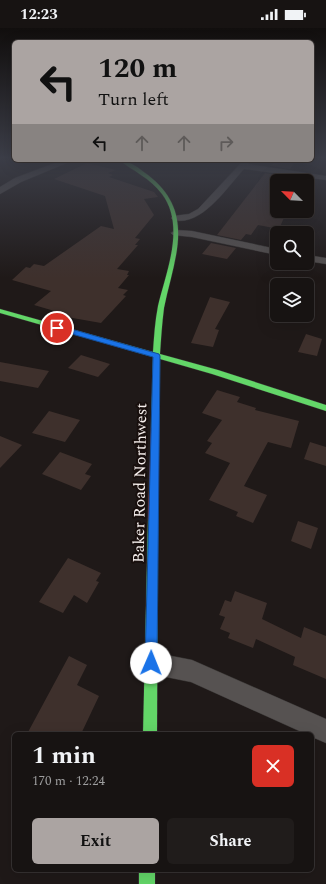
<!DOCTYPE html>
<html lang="en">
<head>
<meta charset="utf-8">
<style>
  :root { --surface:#171312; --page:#201c1b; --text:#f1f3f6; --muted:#9e9e9f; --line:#363232; --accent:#aba4a2 }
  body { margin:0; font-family:Spectral,serif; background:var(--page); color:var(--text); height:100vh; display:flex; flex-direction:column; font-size:15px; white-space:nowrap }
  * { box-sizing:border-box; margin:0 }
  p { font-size:13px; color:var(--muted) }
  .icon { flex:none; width:22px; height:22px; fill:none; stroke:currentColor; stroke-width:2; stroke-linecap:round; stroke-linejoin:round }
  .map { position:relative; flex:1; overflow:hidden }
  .side { position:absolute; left:12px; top:704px; width:302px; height:140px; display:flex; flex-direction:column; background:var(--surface); border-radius:6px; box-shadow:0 4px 16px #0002,0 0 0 1px var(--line) }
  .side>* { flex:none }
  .top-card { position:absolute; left:12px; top:12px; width:302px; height:122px; border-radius:6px; box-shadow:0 4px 16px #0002,0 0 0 1px var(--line); background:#aba4a2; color:#111; overflow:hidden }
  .needle { width:26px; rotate:294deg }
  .buttons { position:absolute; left:270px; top:146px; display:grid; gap:8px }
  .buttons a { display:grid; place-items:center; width:44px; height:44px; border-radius:6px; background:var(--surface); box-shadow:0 4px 16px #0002,0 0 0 1px var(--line); font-size:20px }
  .pin { position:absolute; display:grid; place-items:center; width:34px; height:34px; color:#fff; margin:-17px; border:2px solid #fff; border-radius:50%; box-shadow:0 1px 4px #0007 }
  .me { position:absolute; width:44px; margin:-22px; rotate:1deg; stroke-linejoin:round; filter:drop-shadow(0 0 3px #0008) }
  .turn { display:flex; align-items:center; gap:14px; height:84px; padding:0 20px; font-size:18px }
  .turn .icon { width:52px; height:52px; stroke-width:2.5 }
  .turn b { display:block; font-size:28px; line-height:34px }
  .lanes { display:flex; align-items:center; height:38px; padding:0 20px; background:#0003; justify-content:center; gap:20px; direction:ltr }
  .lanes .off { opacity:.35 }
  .round { display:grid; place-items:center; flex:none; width:42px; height:42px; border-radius:6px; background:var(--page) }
  .summary { display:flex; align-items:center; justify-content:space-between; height:68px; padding:0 20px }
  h1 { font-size:24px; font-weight:700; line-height:30px }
  .primary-button { display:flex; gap:8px; margin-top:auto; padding:8px 20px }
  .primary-button a { flex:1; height:46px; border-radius:6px; background:var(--accent); color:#111; font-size:16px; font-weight:700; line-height:46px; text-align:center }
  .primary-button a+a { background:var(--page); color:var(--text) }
  .status { display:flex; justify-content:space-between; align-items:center; height:28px; padding:0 20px; background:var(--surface); direction:ltr }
  .status svg { height:11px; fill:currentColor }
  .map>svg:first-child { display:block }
  .building { fill:#3e302c }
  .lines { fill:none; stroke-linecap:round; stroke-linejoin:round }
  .street-casing { stroke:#363332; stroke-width:1 }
  .fast-casing { stroke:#363332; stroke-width:1 }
  .jam-casing { stroke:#363332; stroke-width:1 }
  .street { fill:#565251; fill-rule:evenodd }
  .fast { fill:#63d668; fill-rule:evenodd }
  .jam { fill:#b3261e; fill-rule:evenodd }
  .route { fill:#1a73e8; stroke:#114b97 }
  .labels { text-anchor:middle; stroke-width:4; stroke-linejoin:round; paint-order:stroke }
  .street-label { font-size:16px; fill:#f6efed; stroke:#180f0d }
</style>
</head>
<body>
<div class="status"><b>12:23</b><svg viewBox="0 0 49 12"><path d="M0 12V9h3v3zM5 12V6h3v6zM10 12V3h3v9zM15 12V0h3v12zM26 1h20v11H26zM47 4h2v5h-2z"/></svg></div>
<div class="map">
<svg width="326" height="856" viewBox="0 0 326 856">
  <rect width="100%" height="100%" fill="#1f1918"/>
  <!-- building -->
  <g class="building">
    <polygon points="276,132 296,132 290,141 271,138"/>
    <polygon points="87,135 116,142 108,145 113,147 109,149 154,164 158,169 144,171 154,187 135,210 140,211 135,217 138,217 117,241 129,243 127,247 129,247 118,260 128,262 123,267 126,268 101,295 67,289 68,287 34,277 51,263 12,252 26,239 30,240 34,236 44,238 101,198 114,201 105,168 54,151"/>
    <polygon points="265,145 284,148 281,153 277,153 277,158 270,167 277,168 277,183 287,183 279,201 258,197 251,207 246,206 241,212 217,207"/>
    <polygon points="211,215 236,220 227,231 202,226"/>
    <polygon points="210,269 230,274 215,301 219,302 213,319 191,315"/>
    <polygon points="306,306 322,311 317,328 298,324"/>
    <polygon points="81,327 110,336 98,349 68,340"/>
    <polygon points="0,334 49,343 38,360 0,353"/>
    <polygon points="217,362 240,369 237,374 256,380 255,382 299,393 291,420 268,414 244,458 267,467 253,495 236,488 238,484 209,472 230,435 205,425 212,415 207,413 222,392 202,385"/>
    <polygon points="49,383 80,392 65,414 32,405"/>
    <polygon points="0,408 22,417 0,440"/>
    <polygon points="310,414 326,419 326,438 304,431"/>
    <polygon points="60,424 92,436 85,446 91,448 81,462 42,446"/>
    <polygon points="298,493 318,500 311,521 291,513"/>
    <polygon points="68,530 101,545 96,553 99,554 87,575 74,567 63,585 39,574"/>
    <polygon points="235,563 267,575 262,591 301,610 304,599 326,608 326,651 293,637 295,629 256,611 253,620 228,610 230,605 220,601 225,589 219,587 225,572 231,574"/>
    <polygon points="69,628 87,637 77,657 99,668 81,706 27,706"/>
  </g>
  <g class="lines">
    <defs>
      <g id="street">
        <polygon points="63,132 74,132 21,154 0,166 0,159 15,150"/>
        <path d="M 244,132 L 252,132 L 248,136 L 326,148 L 326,152 L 244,141 C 227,159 202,199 173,192 L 171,190 L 173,188 L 189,186 L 198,181 Z"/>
        <polygon points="176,202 192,203 277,221 277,227 192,209 173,207 171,205"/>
        <polygon points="307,227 326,230 326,236 307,233"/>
        <polygon points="151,624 192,632 326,691 326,715 312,709 312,706 306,706 191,654 151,646 143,643 140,635 143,627"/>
      </g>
      <g id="fast">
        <path d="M 119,132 C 129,132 140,141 148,147 C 197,185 174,230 164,280 C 162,295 161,311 160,326 L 218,342 L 326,377 L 326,383 L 212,346 L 160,331 L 159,400 L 155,403 L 152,402 L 151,400 L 153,329 L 0,285 L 0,281 L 153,324 C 154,309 155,293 158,278 C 166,244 186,198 162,166 C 150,150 133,143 119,132 Z"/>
        <polygon points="153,487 157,488 158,491 157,706 143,706 148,491 149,488"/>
        <rect x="139" y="842" width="16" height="14"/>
      </g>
      <polygon id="jam" points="155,397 159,400 158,491 157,494 153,495 149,494 148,491 151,400"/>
    </defs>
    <!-- street casing -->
    <use href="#street" class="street-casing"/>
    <!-- fast casing -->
    <use href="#fast" class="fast-casing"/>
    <!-- jam casing -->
    <use href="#jam" class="jam-casing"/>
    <!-- street -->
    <use href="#street" class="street"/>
    <!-- fast -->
    <use href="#fast" class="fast"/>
    <!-- jam -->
    <use href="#jam" class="jam"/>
  </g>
  <!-- sky -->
  <linearGradient id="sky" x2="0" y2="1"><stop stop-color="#110e0d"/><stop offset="0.52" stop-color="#3c3e48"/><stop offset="1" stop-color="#3c3e48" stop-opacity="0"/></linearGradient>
  <rect width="326" height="250" fill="url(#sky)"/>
  <!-- route -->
  <polygon class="route" points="57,297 159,326 160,328 157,635 156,640 151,641 147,640 145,635 153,329 54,301 53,300"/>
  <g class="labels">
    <!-- street labels -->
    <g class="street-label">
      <text transform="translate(139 455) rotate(-89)" y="6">Baker Road Northwest</text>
    </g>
  </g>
</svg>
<div class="buttons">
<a><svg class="needle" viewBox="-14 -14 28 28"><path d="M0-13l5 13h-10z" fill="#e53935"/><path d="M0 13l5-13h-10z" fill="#9e9e9f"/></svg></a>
<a><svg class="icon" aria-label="search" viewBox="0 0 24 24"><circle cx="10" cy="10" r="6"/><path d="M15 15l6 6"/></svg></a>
<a><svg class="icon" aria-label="layers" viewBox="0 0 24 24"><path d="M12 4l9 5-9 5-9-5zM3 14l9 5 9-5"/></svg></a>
</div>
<div class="pin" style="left:57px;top:300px;background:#d93025"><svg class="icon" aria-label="arrive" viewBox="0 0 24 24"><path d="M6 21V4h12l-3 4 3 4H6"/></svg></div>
<svg class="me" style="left:151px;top:635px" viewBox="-20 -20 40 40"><circle r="19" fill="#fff"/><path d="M0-13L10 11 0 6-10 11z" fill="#1a73e8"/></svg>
<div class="top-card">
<div class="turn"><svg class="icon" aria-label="left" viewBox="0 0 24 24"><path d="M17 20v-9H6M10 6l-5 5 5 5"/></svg><div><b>120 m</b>Turn left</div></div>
<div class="lanes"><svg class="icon" aria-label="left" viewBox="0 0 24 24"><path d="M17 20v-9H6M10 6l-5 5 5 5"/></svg><svg class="icon off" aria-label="ahead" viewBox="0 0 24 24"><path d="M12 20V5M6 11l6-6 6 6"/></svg><svg class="icon off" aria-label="ahead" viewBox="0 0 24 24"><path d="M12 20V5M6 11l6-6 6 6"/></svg><svg class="icon off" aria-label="right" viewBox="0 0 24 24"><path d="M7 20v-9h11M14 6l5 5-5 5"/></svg></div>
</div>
<section class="side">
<div class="summary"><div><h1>1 min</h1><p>170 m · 12:24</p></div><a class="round" style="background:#d93025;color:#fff"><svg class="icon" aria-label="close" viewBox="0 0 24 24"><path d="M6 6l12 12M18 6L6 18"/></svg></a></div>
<div class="primary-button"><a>Exit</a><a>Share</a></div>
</section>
</div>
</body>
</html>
